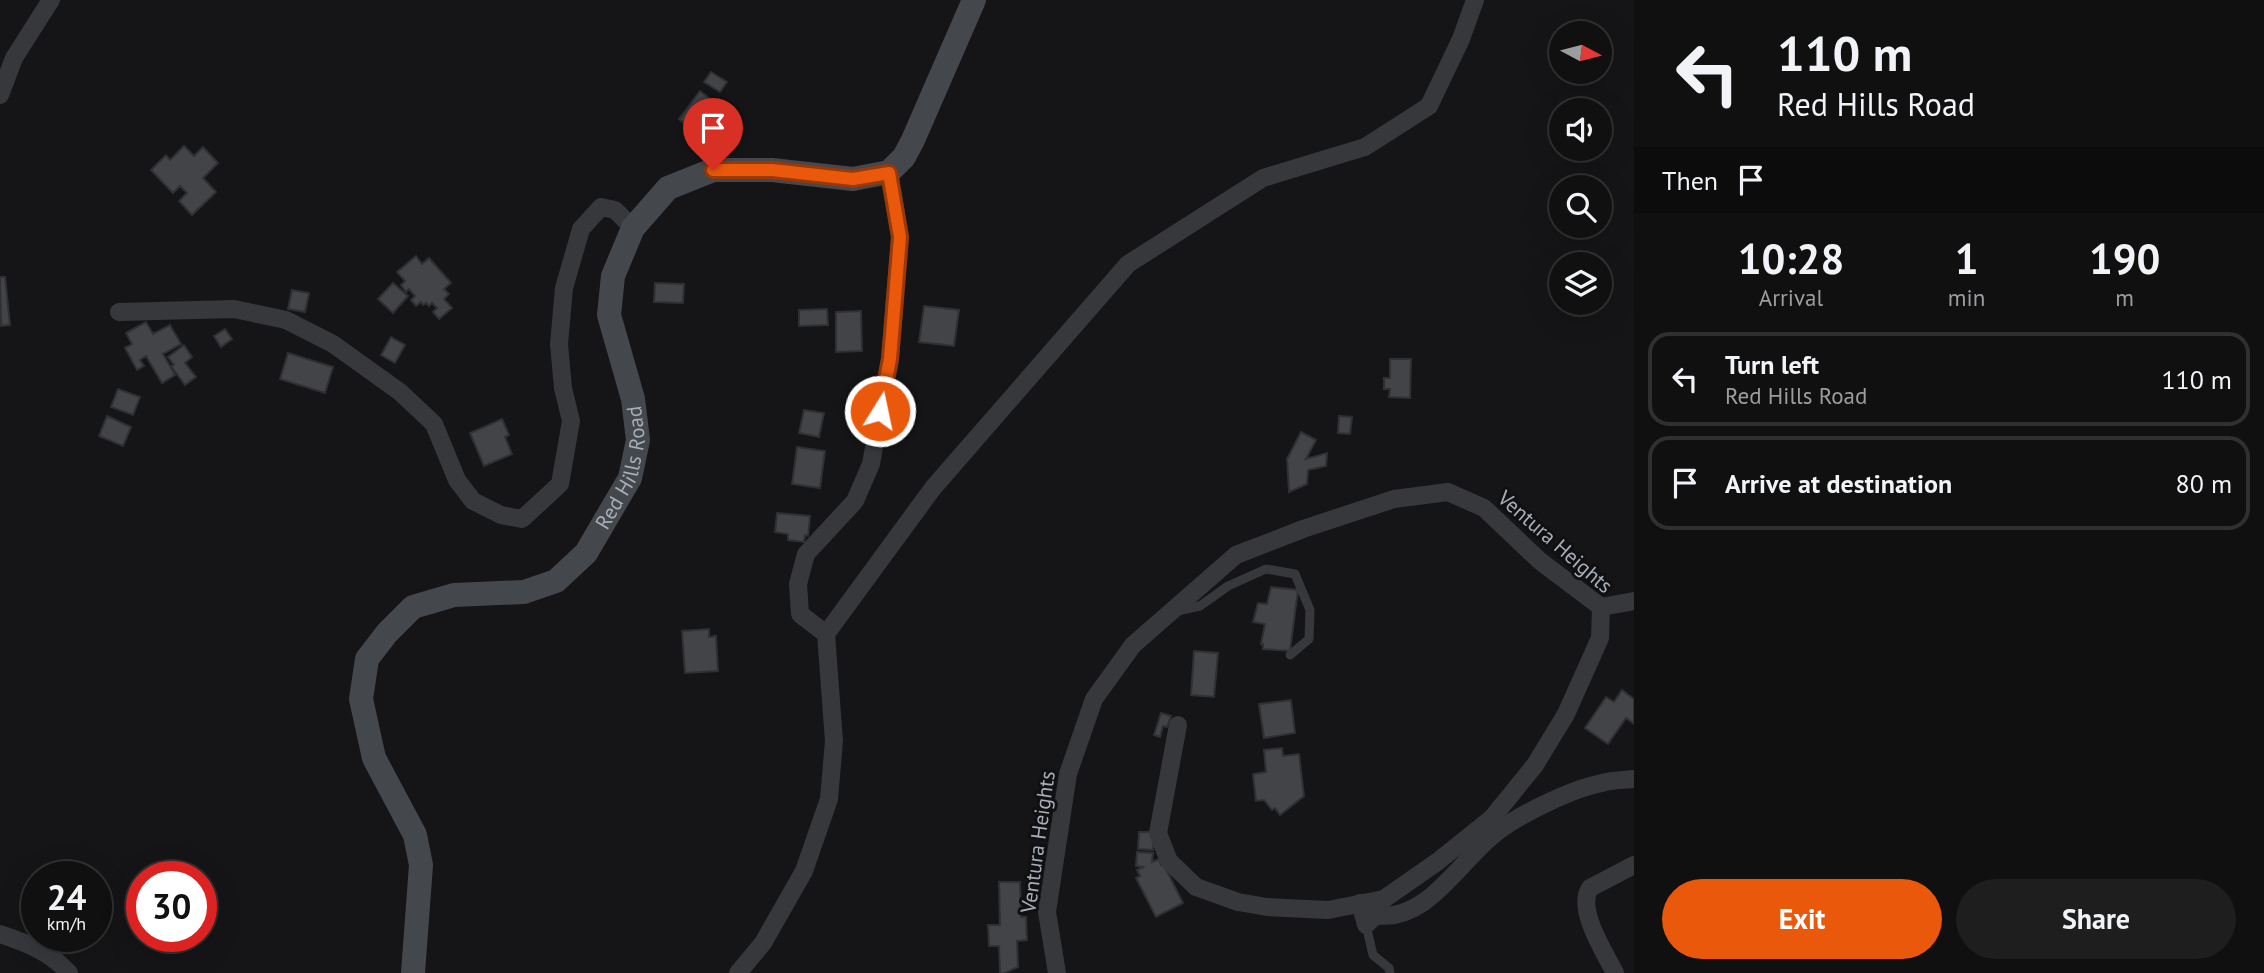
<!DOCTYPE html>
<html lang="en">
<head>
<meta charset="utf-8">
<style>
  :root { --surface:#101011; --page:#1e1e1f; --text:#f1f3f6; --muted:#9c9d9f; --line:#303031; --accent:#ea580c }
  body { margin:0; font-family:"PT Sans",sans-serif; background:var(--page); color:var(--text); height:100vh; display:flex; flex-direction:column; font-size:26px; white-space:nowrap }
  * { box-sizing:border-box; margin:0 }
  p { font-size:23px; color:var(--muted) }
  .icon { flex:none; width:38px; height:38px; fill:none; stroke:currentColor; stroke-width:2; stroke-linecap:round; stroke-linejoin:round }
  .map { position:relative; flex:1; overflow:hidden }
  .drawer { display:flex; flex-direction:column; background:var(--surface); width:630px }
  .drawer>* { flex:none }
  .guide { background:#101011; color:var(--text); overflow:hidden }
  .needle { width:46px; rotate:97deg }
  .buttons { position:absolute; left:1549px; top:21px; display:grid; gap:14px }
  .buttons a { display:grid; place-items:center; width:63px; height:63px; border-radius:50%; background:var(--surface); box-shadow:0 7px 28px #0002,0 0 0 2px var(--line); font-size:35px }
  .speed { position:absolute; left:21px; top:861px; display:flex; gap:14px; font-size:35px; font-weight:700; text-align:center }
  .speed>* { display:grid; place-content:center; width:91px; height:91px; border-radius:50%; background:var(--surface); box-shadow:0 7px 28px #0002,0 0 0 2px var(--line); line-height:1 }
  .speed small { font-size:18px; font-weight:400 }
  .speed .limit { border:10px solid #d22; background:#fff; color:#111 }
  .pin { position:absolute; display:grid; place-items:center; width:60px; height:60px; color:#fff; margin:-72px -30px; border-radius:50% 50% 50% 0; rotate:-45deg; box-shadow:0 0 7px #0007 }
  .pin .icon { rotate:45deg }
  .me { position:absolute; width:77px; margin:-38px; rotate:10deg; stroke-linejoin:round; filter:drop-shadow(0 0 5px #0008) }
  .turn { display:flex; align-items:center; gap:24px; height:147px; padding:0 28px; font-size:32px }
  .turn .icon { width:91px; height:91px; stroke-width:2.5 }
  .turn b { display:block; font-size:49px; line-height:60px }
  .then { display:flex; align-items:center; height:66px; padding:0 28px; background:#0003; gap:14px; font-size:26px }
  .eta { display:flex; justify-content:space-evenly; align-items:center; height:119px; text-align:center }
  .eta b { font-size:42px; font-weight:600; line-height:49px }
  .button { display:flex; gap:14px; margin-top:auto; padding:14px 28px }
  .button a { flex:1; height:80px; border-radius:42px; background:var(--accent); color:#fff; font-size:28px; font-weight:600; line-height:80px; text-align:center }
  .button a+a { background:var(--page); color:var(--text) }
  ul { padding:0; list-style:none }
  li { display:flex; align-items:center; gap:21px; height:94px; margin:0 14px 10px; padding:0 14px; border:4px solid var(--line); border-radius:21px }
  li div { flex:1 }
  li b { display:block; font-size:26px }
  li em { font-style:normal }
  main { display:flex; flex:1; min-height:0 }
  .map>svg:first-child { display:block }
  .building { fill:#424447; stroke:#2f3033; stroke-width:2 }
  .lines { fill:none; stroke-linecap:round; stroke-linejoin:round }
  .lane { stroke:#36383c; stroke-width:9 }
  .street { stroke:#36383c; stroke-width:18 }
  .secondary { stroke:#44474c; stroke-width:24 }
  .route-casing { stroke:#983908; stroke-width:18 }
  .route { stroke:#ea580c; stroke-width:12 }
  .labels { text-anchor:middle; stroke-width:6; stroke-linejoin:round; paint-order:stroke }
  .street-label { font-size:21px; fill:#a8aeb7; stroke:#101012 }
</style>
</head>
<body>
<main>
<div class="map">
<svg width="1634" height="973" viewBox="0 0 1634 973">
  <rect width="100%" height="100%" fill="#151517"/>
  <!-- building -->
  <g class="building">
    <polygon points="711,72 727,82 720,92 704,82"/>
    <polygon points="700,91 723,109 701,137 679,119"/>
    <polygon points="184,146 194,156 203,147 218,163 203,178 216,192 192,215 179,201 187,193 180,186 173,193 151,170 166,155 170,160"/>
    <polygon points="416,256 422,264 429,258 451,283 444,289 449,294 444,299 452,308 439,319 433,312 437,308 432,303 429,306 426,303 423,305 421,302 416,306 411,300 415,296 409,289 406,292 401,285 405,281 397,272"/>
    <polygon points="0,277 5,277 10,325 1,326"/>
    <polygon points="393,283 408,296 393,313 378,299"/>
    <polygon points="655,283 684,284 683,303 654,302"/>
    <polygon points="292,290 309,293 305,312 288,309"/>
    <polygon points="924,306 959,310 954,346 919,342"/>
    <polygon points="827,309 828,325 799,326 799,310"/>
    <polygon points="861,311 862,351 836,352 836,312"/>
    <polygon points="146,322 153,334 170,325 181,344 163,354 175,375 162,383 146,356 140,360 144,366 137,370 125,348 132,344 126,333"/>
    <polygon points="225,329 232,339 221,347 214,336"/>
    <polygon points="391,337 405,345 395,363 381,355"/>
    <polygon points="184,345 192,357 185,363 196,377 185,385 171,366 174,365 168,357"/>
    <polygon points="288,353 333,367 325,393 280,379"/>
    <polygon points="1390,359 1411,359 1410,398 1389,397 1390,389 1384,389 1384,378 1390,378"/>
    <polygon points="118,389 140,397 133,415 111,407"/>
    <polygon points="804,410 824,413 819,437 799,433"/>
    <polygon points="107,416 131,427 123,446 99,436"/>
    <polygon points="1339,416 1352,417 1350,434 1338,433"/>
    <polygon points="502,419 509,435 505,437 512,454 484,466 470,433"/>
    <polygon points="1301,432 1316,440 1306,459 1327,453 1326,466 1308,470 1307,484 1289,492 1287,459"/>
    <polygon points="797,447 825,451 820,488 792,484"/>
    <polygon points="777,513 810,516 808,536 805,535 804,542 788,540 788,534 775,532"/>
    <polygon points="1271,587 1298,590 1290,651 1263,649 1263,644 1261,644 1265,624 1253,622 1258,603 1267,604"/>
    <polygon points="709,629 709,637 716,636 718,671 685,673 682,631"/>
    <polygon points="1194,651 1218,653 1214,697 1191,695"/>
    <polygon points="1622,690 1634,699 1634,724 1626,718 1608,744 1585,728 1606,697 1614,702"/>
    <polygon points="1291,700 1295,733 1264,738 1259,704"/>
    <polygon points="1161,713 1171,716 1167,727 1163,726 1160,737 1154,735"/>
    <polygon points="1282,748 1283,756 1299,754 1304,796 1280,815 1275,808 1272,810 1264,800 1256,801 1253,774 1266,772 1264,750"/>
    <polygon points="1139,832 1154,832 1153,850 1138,849"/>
    <polygon points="1137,852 1153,853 1152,862 1159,859 1161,865 1163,863 1183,903 1156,917 1136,878 1140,876 1137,870 1143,867 1136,866"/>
    <polygon points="999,882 1020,882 1021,917 1026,917 1027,940 1017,941 1018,967 1005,973 1000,973 999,946 989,946 988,925 1000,925"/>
  </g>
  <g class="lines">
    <!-- lane -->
    <g class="lane">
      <polyline points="1177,611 1200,606 1228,586 1266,569 1295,574 1310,610 1309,639 1290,655"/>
      <polyline points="1366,925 1373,955 1389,968 1390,973"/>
    </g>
    <!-- street -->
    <g class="street">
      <polyline points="0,95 14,58 51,0"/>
      <polyline points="119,312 234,309 286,320 333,344 400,392 434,424 457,480 473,501 501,515 522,519 560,484 571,421 563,388 559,344 564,288 581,229 601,207 615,210 633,228"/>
      <polyline points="1601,607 1634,601"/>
      <polyline points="826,634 933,488 1128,264 1263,178 1365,147 1429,106 1461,39 1475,0"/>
      <path d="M 1360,903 L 1366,925 L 1376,915 C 1425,923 1458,864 1491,837 C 1515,816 1571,789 1602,783 C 1612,780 1623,780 1634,779"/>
      <path d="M 0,934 C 27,943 50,952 69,973"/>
      <polyline points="738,973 763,943 804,871 829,799 834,741 826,634 800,614 798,584 806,554 855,501 871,464 890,359 900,237 889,172"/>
      <polyline points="1057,973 1047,912 1068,774 1094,699 1133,645 1236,555 1303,529 1394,499 1448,492 1484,508 1540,561 1601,607 1600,638 1566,714 1535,765 1492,818 1437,862 1384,899 1328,910 1267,907 1238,902 1196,887 1169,861 1158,833 1178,725"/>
      <path d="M 1615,973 C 1605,953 1576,909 1590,888 L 1634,865"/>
    </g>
    <!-- secondary -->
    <path class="secondary" id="s1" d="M 413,973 L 421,865 L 415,835 L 374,758 L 361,699 L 367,659 L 387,633 L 413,607 L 454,595 L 524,592 L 556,581 L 586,553 L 630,478 L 638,440 L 633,399 L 609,315 L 613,276 L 633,228 L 668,188 L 713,170 L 772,170 L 853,179 L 889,172 L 904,157 L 913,140 L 974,0"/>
  </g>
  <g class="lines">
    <defs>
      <polyline id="route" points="713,170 772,170 853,179 889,173 900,237 890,359 880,411"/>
    </defs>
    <!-- route casing -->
    <use href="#route" class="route-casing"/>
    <!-- route -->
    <use href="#route" class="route"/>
  </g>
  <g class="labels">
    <!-- street labels -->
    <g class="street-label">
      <text dy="7" stroke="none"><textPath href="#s1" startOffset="679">Red Hills Road</textPath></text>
      <text transform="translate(1555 542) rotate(41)" y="7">Ventura Heights</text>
      <text transform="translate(1038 842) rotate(-82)" y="7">Ventura Heights</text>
    </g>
  </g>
</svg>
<div class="buttons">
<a><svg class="needle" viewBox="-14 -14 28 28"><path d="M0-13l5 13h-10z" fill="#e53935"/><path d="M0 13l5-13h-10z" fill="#9c9d9f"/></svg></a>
<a><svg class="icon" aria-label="sound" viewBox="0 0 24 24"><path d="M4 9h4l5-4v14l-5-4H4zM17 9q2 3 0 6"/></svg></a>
<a><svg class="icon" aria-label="search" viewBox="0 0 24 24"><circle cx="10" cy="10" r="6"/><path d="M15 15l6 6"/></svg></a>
<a><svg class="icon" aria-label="layers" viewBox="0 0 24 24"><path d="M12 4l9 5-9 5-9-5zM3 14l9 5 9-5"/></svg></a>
</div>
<div class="speed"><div>24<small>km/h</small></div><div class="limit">30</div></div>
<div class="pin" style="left:713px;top:170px;background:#d93025"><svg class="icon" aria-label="arrive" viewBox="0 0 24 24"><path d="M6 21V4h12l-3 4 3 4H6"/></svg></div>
<svg class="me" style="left:880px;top:411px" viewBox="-20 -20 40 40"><circle r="17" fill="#ea580c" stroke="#fff" stroke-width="3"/><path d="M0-11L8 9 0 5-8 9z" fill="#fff"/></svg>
</div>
<section class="drawer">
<div class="guide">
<div class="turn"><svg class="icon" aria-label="left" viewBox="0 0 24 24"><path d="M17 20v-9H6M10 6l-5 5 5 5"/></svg><div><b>110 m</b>Red Hills Road</div></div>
<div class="then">Then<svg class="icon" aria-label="arrive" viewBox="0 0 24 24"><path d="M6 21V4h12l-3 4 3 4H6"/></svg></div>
</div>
<div class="eta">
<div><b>10:28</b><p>Arrival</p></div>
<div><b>1</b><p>min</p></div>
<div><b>190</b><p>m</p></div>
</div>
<ul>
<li><svg class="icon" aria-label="left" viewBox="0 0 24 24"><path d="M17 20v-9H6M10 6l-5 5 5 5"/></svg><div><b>Turn left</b><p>Red Hills Road</p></div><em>110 m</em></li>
<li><svg class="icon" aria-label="arrive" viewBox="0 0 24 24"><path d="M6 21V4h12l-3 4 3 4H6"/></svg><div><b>Arrive at destination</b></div><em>80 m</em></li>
</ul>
<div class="button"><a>Exit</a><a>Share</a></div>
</section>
</main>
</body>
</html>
